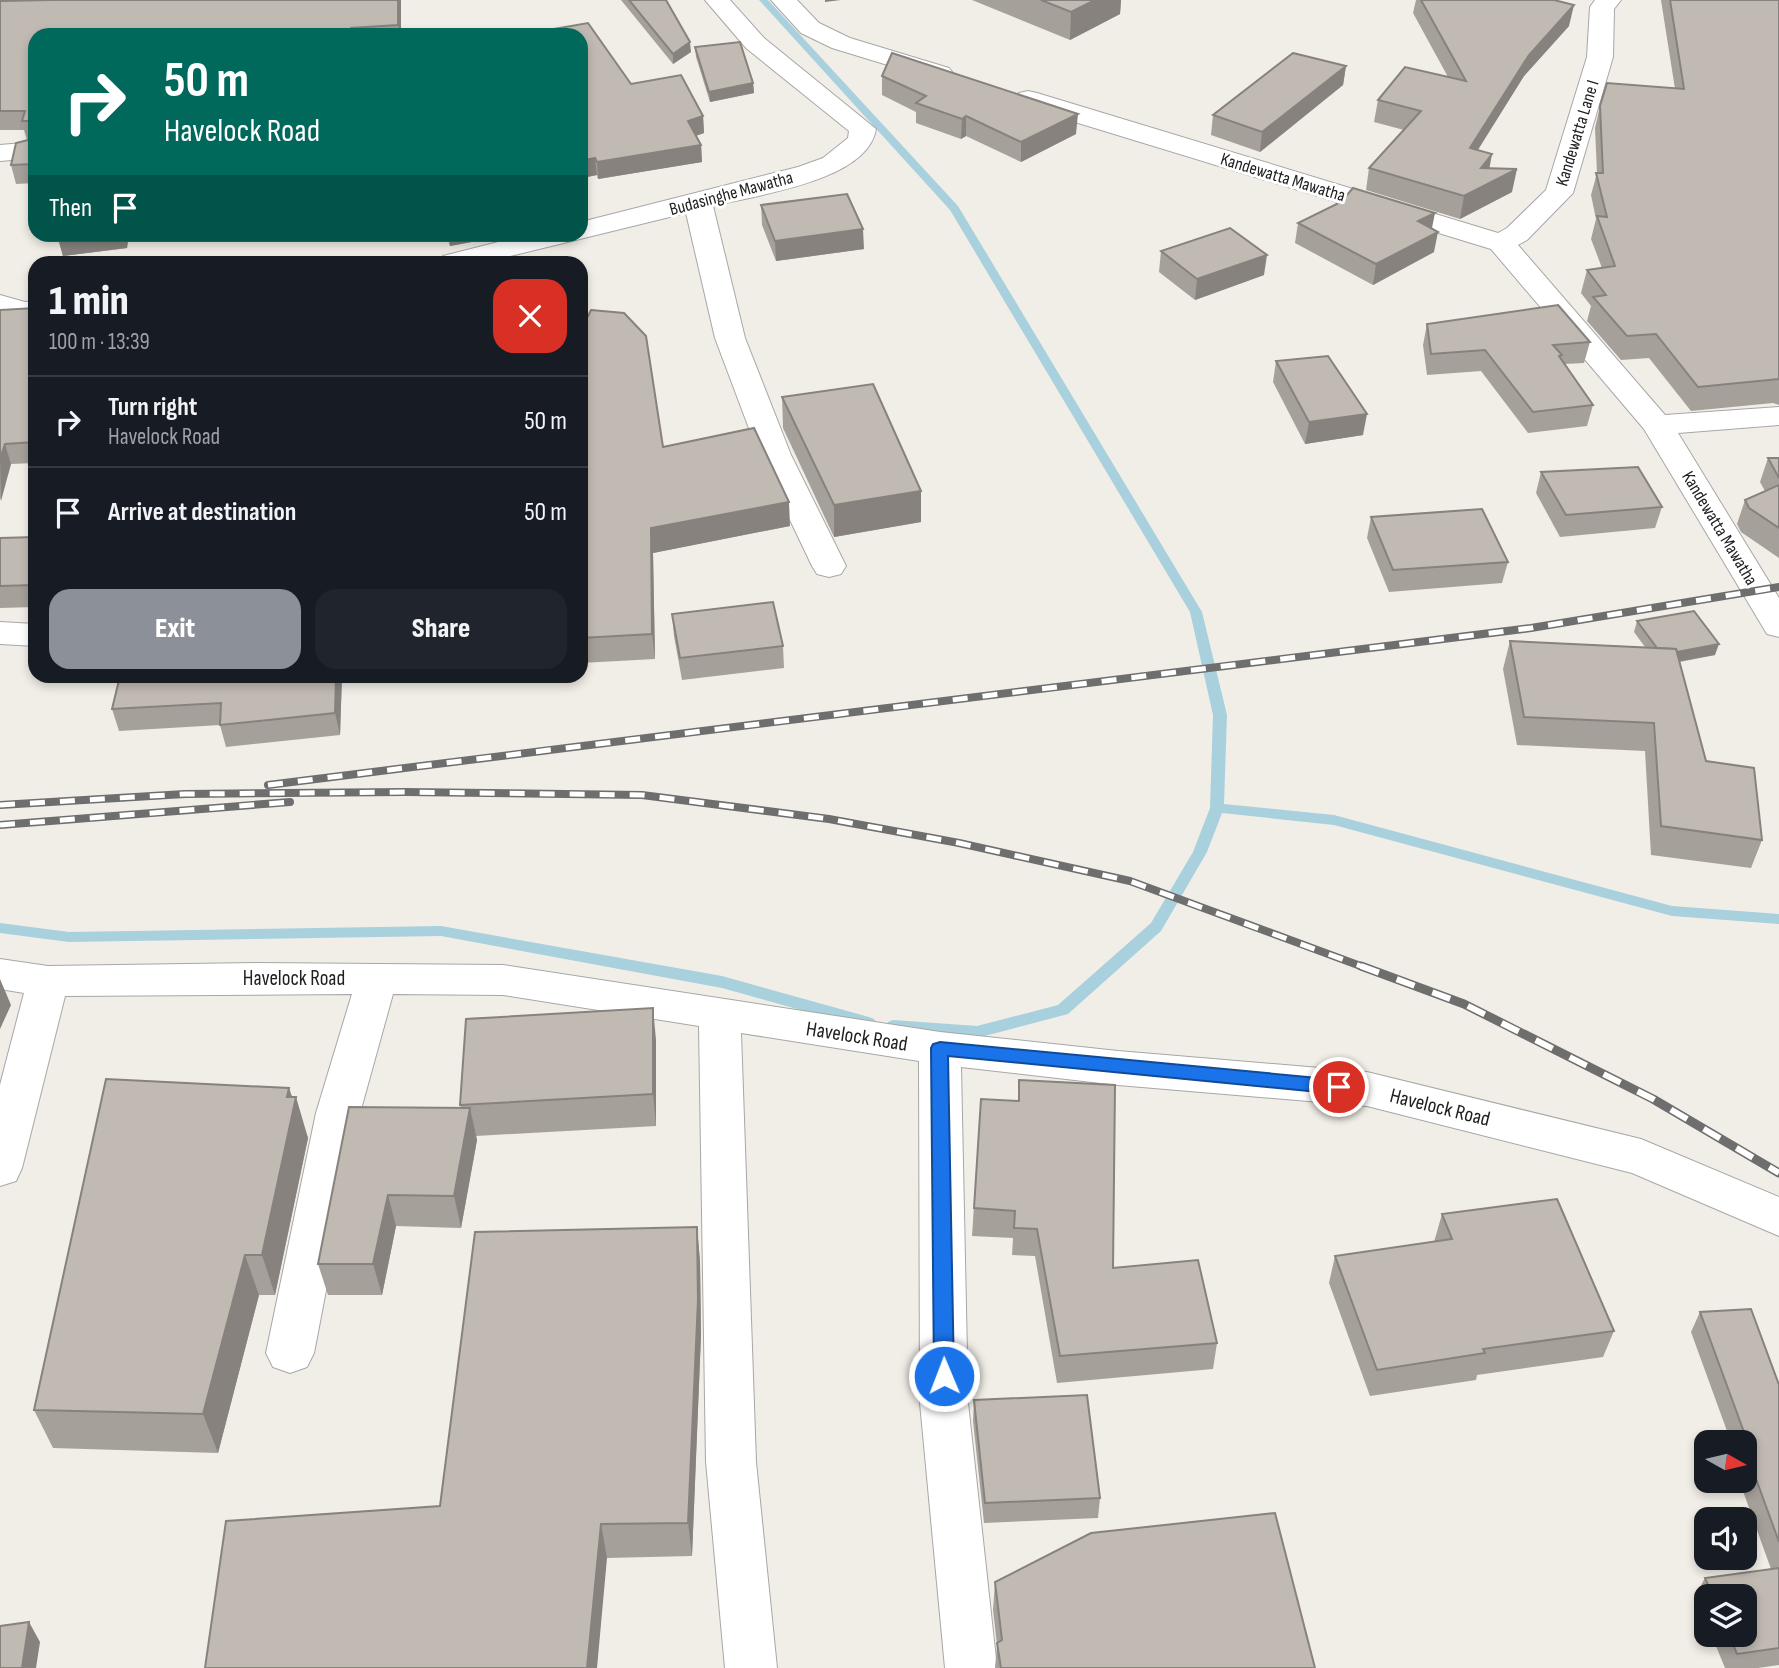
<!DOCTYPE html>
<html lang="en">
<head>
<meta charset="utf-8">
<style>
  :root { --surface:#171b24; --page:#20242c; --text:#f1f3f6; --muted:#9ea1a6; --line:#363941; --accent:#8c9099 }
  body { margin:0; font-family:"Sofia Sans Condensed",sans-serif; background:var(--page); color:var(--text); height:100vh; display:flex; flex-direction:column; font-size:26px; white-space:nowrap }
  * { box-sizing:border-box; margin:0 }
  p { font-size:23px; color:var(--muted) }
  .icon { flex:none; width:38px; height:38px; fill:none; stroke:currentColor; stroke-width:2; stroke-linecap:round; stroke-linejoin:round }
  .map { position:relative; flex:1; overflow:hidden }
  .panel { position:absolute; left:28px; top:256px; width:560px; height:427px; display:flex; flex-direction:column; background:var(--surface); border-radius:21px; box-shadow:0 4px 10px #0003 }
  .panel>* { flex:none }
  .banner { position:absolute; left:28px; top:28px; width:560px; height:214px; border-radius:21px; box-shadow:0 4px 10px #0003; background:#00695c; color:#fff; overflow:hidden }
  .needle { width:46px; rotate:98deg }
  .controls { position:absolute; left:1694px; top:1430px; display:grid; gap:14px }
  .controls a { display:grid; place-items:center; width:63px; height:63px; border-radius:14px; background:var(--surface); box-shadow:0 4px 10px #0003; font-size:35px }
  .pin { position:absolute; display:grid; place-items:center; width:60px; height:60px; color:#fff; margin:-30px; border:4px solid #fff; border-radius:50%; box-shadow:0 2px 7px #0007 }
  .me { position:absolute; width:77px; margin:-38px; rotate:359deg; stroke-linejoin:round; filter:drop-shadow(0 0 5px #0008) }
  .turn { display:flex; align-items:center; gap:24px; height:147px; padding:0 21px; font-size:32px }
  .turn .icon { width:91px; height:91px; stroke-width:2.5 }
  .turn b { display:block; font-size:49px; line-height:60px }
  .then { display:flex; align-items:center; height:66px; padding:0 21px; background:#0003; gap:14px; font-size:26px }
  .round { display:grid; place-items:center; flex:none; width:74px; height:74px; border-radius:21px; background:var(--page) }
  .headline { display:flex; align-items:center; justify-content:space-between; height:119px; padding:0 21px }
  h1 { font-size:42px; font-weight:800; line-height:52px }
  .primary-button { display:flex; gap:14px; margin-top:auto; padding:14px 21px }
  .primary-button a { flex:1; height:80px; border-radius:21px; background:var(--accent); color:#fff; font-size:28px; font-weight:800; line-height:80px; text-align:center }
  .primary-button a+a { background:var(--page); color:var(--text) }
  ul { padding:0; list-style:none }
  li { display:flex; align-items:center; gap:21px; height:91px; padding:0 21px; border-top:2px solid var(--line) }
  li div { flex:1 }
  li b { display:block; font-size:26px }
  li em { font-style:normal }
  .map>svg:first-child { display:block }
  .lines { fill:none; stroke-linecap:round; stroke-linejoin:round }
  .stream { fill:#a9d0dd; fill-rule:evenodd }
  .minor-casing { stroke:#a7a7a7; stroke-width:2 }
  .minor { fill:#fff; fill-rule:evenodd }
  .rail-far1-casing { stroke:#6e6e6e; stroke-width:8 }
  .rail-casing { stroke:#6e6e6e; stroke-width:9 }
  .rail-far1 { stroke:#fff; stroke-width:5; stroke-dasharray:15; stroke-linecap:butt }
  .rail { stroke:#fff; stroke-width:6; stroke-dasharray:19; stroke-linecap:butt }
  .wall { fill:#a6a09a }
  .shaded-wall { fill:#87827d }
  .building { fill:#c1bab3; stroke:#87827d; stroke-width:2 }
  .route { fill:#1a73e8; stroke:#114b97; stroke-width:2 }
  .labels { text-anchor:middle; stroke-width:6; stroke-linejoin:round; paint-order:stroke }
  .far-street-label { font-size:18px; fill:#202020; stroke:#fff }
  .street-label { font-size:21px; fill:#202020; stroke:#fff }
</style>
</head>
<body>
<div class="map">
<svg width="1779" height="1668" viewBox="0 0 1779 1668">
  <rect width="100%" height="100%" fill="#f1eee7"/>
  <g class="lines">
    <!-- stream -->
    <g class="stream">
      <polygon points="759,0 768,0 958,206 1202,612 1227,715 1224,804 1334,815 1672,906 1779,914 1779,924 1672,916 1334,825 1222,813 1207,852 1161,931 1068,1014 977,1038 888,1030 885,1026 888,1022 893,1020 977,1026 1058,1005 1151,923 1193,852 1210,808 1213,715 1190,612 950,210"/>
      <polygon points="0,923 69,932 441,926 722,976 869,1017 874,1019 877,1023 874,1027 869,1029 722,988 441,936 69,942 0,933"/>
    </g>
    <defs>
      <g id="minor">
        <path d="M 705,0 L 730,0 L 764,38 L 876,129 C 868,181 756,195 713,206 L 745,338 L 791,455 L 846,566 L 841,574 L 829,577 L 817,574 L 812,566 L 759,455 L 715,338 L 686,213 L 486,262 L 439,262 L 443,256 L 530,234 L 581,234 L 581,222 L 798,167 L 823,158 L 848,138 L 849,131 L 746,48 Z"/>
        <polygon points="771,0 797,0 819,23 850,38 949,68 953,73 949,78 940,81 832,48 801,33"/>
        <polygon points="1595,0 1621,0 1614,9 1613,57 1573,193 1527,240 1518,245 1665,415 1779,407 1779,425 1678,433 1779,598 1779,637 1767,634 1644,429 1491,249 1019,105 1015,99 1019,93 1028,91 1037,93 1498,233 1507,228 1546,190 1587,57 1590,7"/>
        <polygon points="35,142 35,158 0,161 0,145"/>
        <polygon points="0,295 25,302 35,301 35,319 24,320 0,313"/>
        <polygon points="0,622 35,624 35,646 0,644"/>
        <polygon points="0,959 48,966 258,963 503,965 940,1032 1118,1051 1367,1072 1641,1139 1779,1197 1779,1236 1632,1173 1367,1106 1118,1085 961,1067 968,1403 997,1668 945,1668 920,1403 919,1061 741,1033 756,1462 777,1668 725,1668 706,1462 699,1026 503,995 393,994 360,1113 314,1353 307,1367 290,1373 273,1367 266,1353 316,1113 352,994 65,996 22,1168 16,1181 0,1186 0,1085 24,993 0,989"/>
      </g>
    </defs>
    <!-- minor casing -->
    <use href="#minor" class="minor-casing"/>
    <!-- minor -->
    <use href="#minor" class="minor"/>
    <defs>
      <g id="rail-far1">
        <polyline points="268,785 1531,628 1779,587"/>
        <polyline points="0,805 185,794 405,792 642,795 829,819 959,843 1130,881 1366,968"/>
        <polyline points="0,825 290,802"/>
      </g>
      <polyline id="rail" points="1361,966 1464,1004 1653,1099 1779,1173"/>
    </defs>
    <!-- rail-far1 casing -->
    <use href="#rail-far1" class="rail-far1-casing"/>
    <!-- rail casing -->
    <use href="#rail" class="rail-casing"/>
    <!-- rail-far1 -->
    <use href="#rail-far1" class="rail-far1"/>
    <!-- rail -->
    <use href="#rail" class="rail"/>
  </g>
  <!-- wall -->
  <g class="wall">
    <polygon points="401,0 401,35 35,35 35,183 16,184 11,165 27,140 24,130 0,130 0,1"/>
    <polygon points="621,0 666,0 691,52 673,64"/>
    <polygon points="972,0 1121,0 1120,14 1070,40"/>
    <polygon points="1416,0 1554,0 1569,26 1524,76 1478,150 1490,168 1512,192 1460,219 1366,190 1369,168 1404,130 1374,122 1378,100 1448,77 1413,13"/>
    <polygon points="1661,0 1779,0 1779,405 1773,403 1691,411 1649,358 1621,360 1587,321 1591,306 1581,293 1587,270 1602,268 1591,239 1596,219 1591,195 1597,173 1595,128 1600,106 1675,89"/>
    <polygon points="588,23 631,84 681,75 703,116 704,133 696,136 701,145 702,162 598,179 597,175 587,177 581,166 581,35 542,35 542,31"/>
    <polygon points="695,47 753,83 754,93 710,102 696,57"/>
    <polygon points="1346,66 1343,85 1260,152 1211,135 1213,115"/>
    <polygon points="882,76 1076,134 1021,162 966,136 961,139 916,123 916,112 882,95"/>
    <polygon points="761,205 864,249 776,261 762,225"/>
    <polygon points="1298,223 1432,228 1434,252 1373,285 1295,243"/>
    <polygon points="57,234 142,234 139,241 128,241 127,248 63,256"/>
    <polygon points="446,234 504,234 504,236 450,246"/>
    <polygon points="1161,251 1264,275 1195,300 1159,272"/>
    <polygon points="35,308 35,463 11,464 0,501 0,310"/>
    <polygon points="1427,324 1590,342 1584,363 1565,364 1593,405 1587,426 1528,433 1481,371 1427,375 1423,345"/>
    <polygon points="1276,361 1363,435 1305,444 1273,382"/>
    <polygon points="782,397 921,491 921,522 834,537 783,428"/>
    <polygon points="663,447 790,526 653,553 655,659 581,663 581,549 585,549"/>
    <polygon points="1768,458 1779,458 1779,558 1741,532 1737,524 1745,500 1765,491 1760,482"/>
    <polygon points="1541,472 1662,507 1655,528 1560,537 1536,493"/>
    <polygon points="1371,517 1508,562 1502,583 1389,592 1367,538"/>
    <polygon points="35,537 35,607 0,608 0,538"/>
    <polygon points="672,614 783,646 784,668 682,680 674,636"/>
    <polygon points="1637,621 1715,655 1680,662 1706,761 1762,840 1751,868 1651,855 1645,751 1517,745 1503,669 1510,641 1645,647 1634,632"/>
    <polygon points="120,676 342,676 340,735 226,747 220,725 119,731 112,709"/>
    <polygon points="656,1040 656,1126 476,1136 477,1140 461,1228 396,1226 382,1295 328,1295 318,1264 461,1108 460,1105"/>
    <polygon points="289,1088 308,1138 275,1295 259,1295 218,1453 53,1448 34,1410"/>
    <polygon points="981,1099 1113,1268 1217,1343 1213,1369 1057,1383 1035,1256 1012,1255 1013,1238 972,1236"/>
    <polygon points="1442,1214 1614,1331 1603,1357 1477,1375 1476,1380 1370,1396 1329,1283 1335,1256 1434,1242"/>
    <polygon points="697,1227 700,1262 701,1335 692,1556 607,1558 440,1506"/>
    <polygon points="1700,1312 1779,1385 1779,1665 1758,1668 1725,1668 1711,1634 1745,1634 1745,1596 1706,1596 1706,1623 1695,1596 1705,1578 1771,1569 1739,1480 1745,1480 1745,1442 1731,1442 1691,1332"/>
    <polygon points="974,1400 1100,1498 1098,1518 984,1523 973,1421"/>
    <polygon points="995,1582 1315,1668 995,1668 997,1645 993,1610"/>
  </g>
  <!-- shaded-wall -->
  <g class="shaded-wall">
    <polygon points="398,0 401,0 401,35 400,35 398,25"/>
    <polygon points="825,0 841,0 825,2"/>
    <polygon points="1095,0 1121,0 1120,14 1070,40 1071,12"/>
    <polygon points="1574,5 1569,26 1524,76 1465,170 1470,148 1529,55"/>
    <polygon points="690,42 691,52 673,64 673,54"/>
    <polygon points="1346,66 1343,85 1260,152 1262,132"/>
    <polygon points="753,83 754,93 710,102 709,92"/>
    <polygon points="1078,114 1076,134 1021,162 1021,142"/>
    <polygon points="703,116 704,133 689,138 688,121"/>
    <polygon points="966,116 966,136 961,139 962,119"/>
    <polygon points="701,145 702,162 598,179 597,162"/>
    <polygon points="1492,154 1488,176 1517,169 1512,192 1460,219 1464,196 1481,168"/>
    <polygon points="595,158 597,175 587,177 585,160"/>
    <polygon points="1435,213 1431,233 1418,221"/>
    <polygon points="863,229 864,249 776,261 775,241"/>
    <polygon points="1438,232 1434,252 1373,285 1376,264"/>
    <polygon points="62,234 126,234 128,241 127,248 63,256 57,235"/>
    <polygon points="449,234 504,234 504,236 450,246"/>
    <polygon points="1267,255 1264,275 1195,300 1197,279"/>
    <polygon points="1367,414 1363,435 1305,444 1309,422"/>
    <polygon points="5,444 11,464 1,501 0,459"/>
    <polygon points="921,491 921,522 834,537 834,505"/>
    <polygon points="789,502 790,526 653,553 655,659 652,634 651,528"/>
    <polygon points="1719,644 1715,655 1658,665 1662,654"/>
    <polygon points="336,676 342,676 340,735 335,713"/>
    <polygon points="0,979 11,1005 0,1029"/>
    <polygon points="653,1008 656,1040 656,1126 653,1094"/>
    <polygon points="289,1088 294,1106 296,1097 308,1138 275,1295 262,1255 287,1097"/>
    <polygon points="470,1108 477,1140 461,1228 454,1196"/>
    <polygon points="388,1195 396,1226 382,1295 373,1264"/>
    <polygon points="697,1227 700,1262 701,1335 692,1556 688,1523"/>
    <polygon points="245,1255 259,1295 218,1453 203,1414"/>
    <polygon points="601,1524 607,1558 597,1668 587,1668"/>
    <polygon points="29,1622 40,1642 36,1668 22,1668"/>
  </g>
  <!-- building -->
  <g class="building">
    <polygon points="52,0 398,0 398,25 351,28 349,35 35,35 35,164 11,165 16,143 32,139 31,121 22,121 25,111 0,111 0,1"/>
    <polygon points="629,0 666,0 690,42 673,54"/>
    <polygon points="1041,0 1095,0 1071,12"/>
    <polygon points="1421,0 1554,0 1574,5 1529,55 1470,148 1492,154 1481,168 1517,169 1464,196 1369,168 1421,111 1378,100 1405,67 1466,81"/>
    <polygon points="1670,0 1779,0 1779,379 1698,387 1656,334 1627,336 1593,297 1606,295 1587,270 1615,266 1597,216 1607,217 1596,173 1603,173 1600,106 1607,83 1684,89"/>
    <polygon points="588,23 631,84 681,75 703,116 688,121 701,145 597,162 595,158 585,160 581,152 581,35 544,35 542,31"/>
    <polygon points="740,42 753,83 709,92 695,47"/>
    <polygon points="892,53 1078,114 1021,142 966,116 962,119 916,103 926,96 882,76"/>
    <polygon points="1293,53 1346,66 1262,132 1213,115"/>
    <polygon points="1353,188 1435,213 1418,221 1438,232 1376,264 1298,223 1341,202"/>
    <polygon points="847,194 863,229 775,241 761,205"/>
    <polygon points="1230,228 1267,255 1197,279 1161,251"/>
    <polygon points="1558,305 1590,342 1553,345 1562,355 1559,356 1593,405 1533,412 1485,350 1431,354 1427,324"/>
    <polygon points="35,308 35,442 5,444 0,459 0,310"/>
    <polygon points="591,310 624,313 646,336 663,447 754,428 789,502 651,528 652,634 581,638 581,549 585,549 581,476 581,330"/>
    <polygon points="1328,356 1367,414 1309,422 1276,361"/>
    <polygon points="873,384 921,491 834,505 782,397"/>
    <polygon points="1768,458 1779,458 1779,478"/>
    <polygon points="1638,467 1662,507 1566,515 1541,472"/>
    <polygon points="1779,485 1779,528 1749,508 1745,500"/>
    <polygon points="1482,509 1508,562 1393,570 1371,517"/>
    <polygon points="35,537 35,585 0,586 0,538"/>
    <polygon points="773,602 783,646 680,658 672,614"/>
    <polygon points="1694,611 1719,644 1677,652 1676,649 1657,648 1637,621"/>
    <polygon points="1510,641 1676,649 1706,761 1754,768 1762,840 1661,826 1654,723 1524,717"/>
    <polygon points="120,676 336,676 335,713 220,725 221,703 112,709"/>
    <polygon points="653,1008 653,1094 460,1105 466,1019"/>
    <polygon points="106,1079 289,1088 287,1097 296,1097 262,1255 245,1255 203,1414 34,1410"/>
    <polygon points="1019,1080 1115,1085 1113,1268 1198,1260 1217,1343 1060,1356 1037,1229 1014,1228 1015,1211 974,1208 981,1099 1019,1101"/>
    <polygon points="349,1107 470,1108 454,1196 388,1195 373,1264 318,1264"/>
    <polygon points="1557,1199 1614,1331 1483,1349 1485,1353 1377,1370 1335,1256 1452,1239 1442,1214"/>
    <polygon points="697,1227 698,1300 688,1523 601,1524 587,1668 205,1668 226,1521 440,1506 475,1232"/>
    <polygon points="1751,1309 1779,1385 1779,1542 1747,1454 1752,1454 1700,1312"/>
    <polygon points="1087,1395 1100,1498 985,1503 974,1400"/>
    <polygon points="1275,1513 1315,1668 1001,1668 997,1643 1002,1640 995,1582 1091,1533"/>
    <polygon points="1779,1568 1779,1648 1737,1654 1729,1634 1745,1634 1745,1596 1713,1596 1705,1578"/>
    <polygon points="29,1622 22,1668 0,1668 0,1626"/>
  </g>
  <!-- route -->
  <polygon class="route" points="940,1042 1339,1080 1345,1082 1348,1087 1345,1092 1339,1094 948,1056 954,1376 951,1382 944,1384 937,1382 934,1376 931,1048 933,1044"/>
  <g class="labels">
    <!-- far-street labels -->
    <g class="far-street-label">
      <text transform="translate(1577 133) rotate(-73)" y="6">Kandewatta Lane I</text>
      <text transform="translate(1283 177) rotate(17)" y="6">Kandewatta Mawatha</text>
      <text transform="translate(731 193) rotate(-15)" y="6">Budasinghe Mawatha</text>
      <text transform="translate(1720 528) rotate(59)" y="6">Kandewatta Mawatha</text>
    </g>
    <!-- street labels -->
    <g class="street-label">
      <text x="294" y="985">Havelock Road</text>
      <text transform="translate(857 1036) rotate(9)" y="7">Havelock Road</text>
      <text transform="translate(1440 1107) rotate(14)" y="7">Havelock Road</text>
    </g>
  </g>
</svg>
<div class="controls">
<a><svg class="needle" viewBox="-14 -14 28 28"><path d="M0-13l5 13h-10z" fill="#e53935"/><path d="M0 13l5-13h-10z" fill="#9ea1a6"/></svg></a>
<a><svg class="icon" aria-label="sound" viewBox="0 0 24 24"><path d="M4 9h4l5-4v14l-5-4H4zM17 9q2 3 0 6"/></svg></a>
<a><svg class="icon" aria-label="layers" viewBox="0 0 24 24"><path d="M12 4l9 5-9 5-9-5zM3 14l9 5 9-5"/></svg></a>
</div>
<div class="pin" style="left:1339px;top:1087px;background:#d93025"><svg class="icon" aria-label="arrive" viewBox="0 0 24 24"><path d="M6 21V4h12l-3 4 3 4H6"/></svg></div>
<svg class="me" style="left:944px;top:1376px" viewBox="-20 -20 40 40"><circle r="17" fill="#1a73e8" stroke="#fff" stroke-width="3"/><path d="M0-11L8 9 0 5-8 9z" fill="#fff"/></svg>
<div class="banner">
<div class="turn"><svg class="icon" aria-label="right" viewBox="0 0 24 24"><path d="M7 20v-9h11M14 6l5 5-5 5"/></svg><div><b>50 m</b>Havelock Road</div></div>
<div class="then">Then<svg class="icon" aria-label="arrive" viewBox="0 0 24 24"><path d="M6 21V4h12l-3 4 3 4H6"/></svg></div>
</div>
<section class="panel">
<div class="headline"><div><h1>1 min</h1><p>100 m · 13:39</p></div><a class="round" style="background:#d93025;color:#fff"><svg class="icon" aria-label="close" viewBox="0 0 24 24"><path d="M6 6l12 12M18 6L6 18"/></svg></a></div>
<ul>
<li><svg class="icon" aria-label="right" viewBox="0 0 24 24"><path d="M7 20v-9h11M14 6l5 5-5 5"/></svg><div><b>Turn right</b><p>Havelock Road</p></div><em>50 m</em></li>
<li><svg class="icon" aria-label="arrive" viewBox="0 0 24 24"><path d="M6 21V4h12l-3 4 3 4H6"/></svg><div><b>Arrive at destination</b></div><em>50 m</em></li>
</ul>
<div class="primary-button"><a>Exit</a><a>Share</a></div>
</section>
</div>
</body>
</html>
